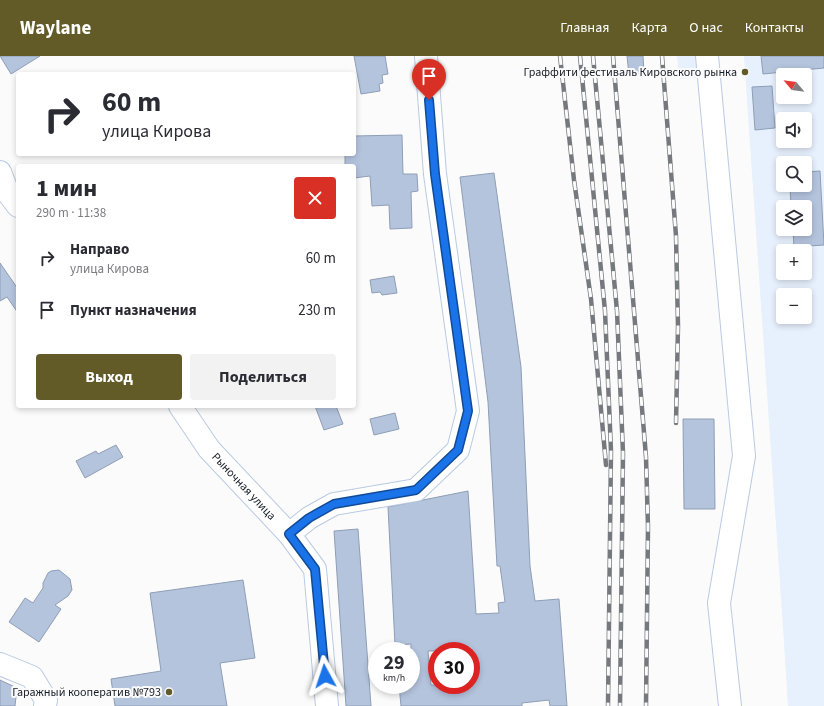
<!DOCTYPE html>
<html lang="ru">
<head>
<meta charset="utf-8">
<style>
  :root { --surface:#fff; --page:#f2f2f3; --text:#2b2b33; --muted:#7c7c81; --accent:#625b27 }
  body { margin:0; font-family:"Source Sans 3",sans-serif; background:var(--page); color:var(--text); height:100vh; display:flex; flex-direction:column; font-size:15px; white-space:nowrap }
  * { box-sizing:border-box; margin:0 }
  p { font-size:13px; color:var(--muted) }
  .icon { flex:none; width:22px; height:22px; fill:none; stroke:currentColor; stroke-width:2; stroke-linecap:round; stroke-linejoin:round }
  .map { position:relative; flex:1; overflow:hidden }
  .panel { position:absolute; left:16px; top:108px; width:340px; height:244px; display:flex; flex-direction:column; background:var(--surface); border-radius:4px; box-shadow:0 2px 6px #0003 }
  .panel>* { flex:none }
  .hud { position:absolute; left:16px; top:16px; width:340px; height:84px; border-radius:4px; box-shadow:0 2px 6px #0003; background:#fff; color:var(--text); overflow:hidden }
  .needle { width:26px; rotate:299deg }
  .buttons { position:absolute; left:776px; top:12px; display:grid; gap:8px }
  .buttons a { display:grid; place-items:center; width:36px; height:36px; border-radius:4px; background:var(--surface); box-shadow:0 2px 6px #0003; font-size:20px }
  .speed { position:absolute; left:368px; top:586px; display:flex; gap:8px; font-size:20px; font-weight:700; text-align:center }
  .speed>* { display:grid; place-content:center; width:52px; height:52px; border-radius:50%; background:var(--surface); box-shadow:0 2px 6px #0003; line-height:1 }
  .speed small { font-size:10px; font-weight:400 }
  .speed .limit { border:6px solid #d22; background:#fff; color:#111 }
  .pin { position:absolute; display:grid; place-items:center; width:34px; height:34px; color:#fff; margin:-41px -17px; border-radius:50% 50% 50% 0; rotate:-45deg; box-shadow:0 0 4px #0007 }
  .pin .icon { rotate:45deg }
  .me { position:absolute; width:44px; margin:-22px; rotate:355deg; stroke-linejoin:round; filter:drop-shadow(0 0 3px #0008) }
  .turn { display:flex; align-items:center; gap:14px; height:84px; padding:0 20px; font-size:18px }
  .turn .icon { width:52px; height:52px; stroke-width:2.5 }
  .turn b { display:block; font-size:28px; line-height:34px }
  .round { display:grid; place-items:center; flex:none; width:42px; height:42px; border-radius:4px; background:var(--page) }
  .headline { display:flex; align-items:center; justify-content:space-between; height:68px; padding:0 20px }
  h1 { font-size:24px; font-weight:700; line-height:30px }
  .action { display:flex; gap:8px; margin-top:auto; padding:8px 20px }
  .action a { flex:1; height:46px; border-radius:4px; background:var(--accent); color:#fff; font-size:16px; font-weight:700; line-height:46px; text-align:center }
  .action a+a { background:var(--page); color:var(--text) }
  ul { padding:0; list-style:none }
  li { display:flex; align-items:center; gap:12px; height:52px; padding:0 20px }
  li div { flex:1 }
  li b { display:block; font-size:15px }
  li em { font-style:normal }
  header { display:flex; align-items:center; gap:24px; box-sizing:border-box; height:56px; padding:0 20px; background:var(--accent); color:#fff }
  header strong { font-size:19px }
  nav { display:flex; gap:22px; margin-inline-start:auto; font-size:14px }
  .map>svg:first-child { display:block }
  .built { fill:#e7f0fd; fill-rule:evenodd }
  .building { fill:#b4c4dd; stroke:#8e9eb6; fill-rule:evenodd }
  .lines { fill:none; stroke-linecap:round; stroke-linejoin:round }
  .minor-casing { stroke:#b9cae3; stroke-width:24 }
  .minor { stroke:#fff; stroke-width:22 }
  .rail-casing { stroke:#75797e; stroke-width:4.5 }
  .rail { stroke:#fbfbfb; stroke-width:3; stroke-dasharray:9; stroke-linecap:butt }
  .route-casing { stroke:#114b97; stroke-width:10 }
  .route { stroke:#1a73e8; stroke-width:7 }
  .poi-dot { fill:#625b27; stroke:#fbfbfb; stroke-width:1.5 }
  .labels { text-anchor:middle; stroke-width:4; stroke-linejoin:round; paint-order:stroke }
  .poi-label { font-size:12px; fill:#181e27; stroke:#fbfbfb; text-anchor:end }
  .street-label { font-size:12px; fill:#181e27; stroke:#fbfbfb }
</style>
</head>
<body>
<header>
<strong>Waylane</strong>
<nav><a>Главная</a><a>Карта</a><a>О нас</a><a>Контакты</a></nav>
</header>
<div class="map">
<svg width="824" height="650" viewBox="0 0 824 650">
  <rect width="100%" height="100%" fill="#fbfbfb"/>
  <!-- built -->
  <g class="built">
    <polygon points="677,0 707,0 708,20 680,23"/>
    <path d="M 744,0 L 824,0 L 824,650 L 788,650 L 784,586 ZM 783,19 L 805,19 L 805,41 L 783,41 ZM 783,63 L 805,63 L 805,85 L 783,85 ZM 783,107 L 805,107 L 805,129 L 783,129 ZM 783,151 L 805,151 L 805,173 L 783,173 ZM 783,195 L 805,195 L 805,217 L 783,217 ZM 783,239 L 805,239 L 805,261 L 783,261 Z"/>
  </g>
  <!-- building -->
  <g class="building">
    <polygon points="0,0 40,0 11,18"/>
    <polygon points="354,0 385,0 388,18 382,19 383,27 379,28 380,35 361,38"/>
    <polygon points="627,0 643,0 644,17 629,19"/>
    <polygon points="761,0 824,0 824,12 763,18"/>
    <polygon points="772,30 775,72 755,74 752,31"/>
    <polygon points="402,79 403,118 417,118 418,135 411,136 412,172 390,173 389,149 372,150 370,120 354,122 354,110 345,110 345,98 354,98 354,80"/>
    <polygon points="820,115 824,189 794,191 793,173 805,173 805,151 791,151 790,129 805,129 805,116"/>
    <path d="M 494,117 L 521,311 L 530,510 L 535,545 L 559,543 L 567,650 L 550,650 L 549,644 L 522,647 L 522,650 L 401,650 L 399,629 L 411,629 L 411,588 L 395,589 L 388,451 L 468,435 L 476,558 L 499,557 L 498,547 L 505,546 L 500,510 L 497,510 L 488,346 L 460,121 ZM 428,595 L 471,595 L 471,629 L 431,629 Z"/>
    <polygon points="0,207 18,233 18,257 7,241 0,245"/>
    <polygon points="394,220 397,237 382,239 380,236 372,237 370,224"/>
    <polygon points="315,350 336,350 343,368 324,374"/>
    <polygon points="395,357 399,373 374,379 370,363"/>
    <polygon points="683,363 714,363 715,453 684,453"/>
    <polygon points="116,389 123,401 85,422 76,405 96,395 98,398"/>
    <polygon points="358,473 371,650 346,650 334,475"/>
    <polygon points="59,514 70,523 72,534 68,540 55,549 61,553 39,586 9,566 25,542 33,547 43,532 43,527 48,517 51,515"/>
    <polygon points="243,524 255,602 220,607 227,650 115,650 111,623 161,615 150,537"/>
    <polygon points="0,624 17,632 15,650 0,650"/>
  </g>
  <g class="lines">
    <defs>
      <g id="minor">
        <polyline points="707,0 744,400 719,547 730,650"/>
        <polyline points="0,116 8,137 18,150"/>
        <path id="s1" d="M 180,350 L 209,393 L 289,478 L 315,513 L 327,650"/>
        <polyline points="289,478 309,462 334,448 416,434 458,394 468,355 435,118 426,0"/>
        <polyline points="0,608 32,621 46,644 45,650"/>
      </g>
    </defs>
    <!-- minor casing -->
    <use href="#minor" class="minor-casing"/>
    <!-- minor -->
    <use href="#minor" class="minor"/>
    <defs>
      <g id="rail">
        <polyline points="560,0 574,124 591,243 606,409"/>
        <polyline points="580,0 605,255 611,395 608,650"/>
        <polyline points="593,0 617,255 623,397 620,650"/>
        <polyline points="613,0 646,401 648,471 646,650"/>
        <polyline points="662,0 676,180 678,270 676,367"/>
      </g>
    </defs>
    <!-- rail casing -->
    <use href="#rail" class="rail-casing"/>
    <!-- rail -->
    <use href="#rail" class="rail"/>
  </g>
  <g class="lines">
    <defs>
      <polyline id="route" points="325,620 315,513 289,478 309,462 334,448 416,434 458,394 468,355 435,118 429,44"/>
    </defs>
    <!-- route casing -->
    <use href="#route" class="route-casing"/>
    <!-- route -->
    <use href="#route" class="route"/>
  </g>
  <!-- markers -->
  <g class="poi-dot">
    <circle cx="745" cy="16" r="4"/>
    <circle cx="169" cy="636" r="4"/>
  </g>
  <g class="labels">
    <!-- poi labels -->
    <g class="poi-label">
      <text x="737" y="20">Граффити фестиваль Кировского рынка</text>
      <text x="161" y="640">Гаражный кооператив №793</text>
    </g>
    <!-- street labels -->
    <g class="street-label">
      <text dy="4" stroke="none"><textPath href="#s1" startOffset="103">Рыночная улица</textPath></text>
    </g>
  </g>
</svg>
<div class="buttons">
<a><svg class="needle" viewBox="-14 -14 28 28"><path d="M0-13l5 13h-10z" fill="#e53935"/><path d="M0 13l5-13h-10z" fill="#7c7c81"/></svg></a>
<a><svg class="icon" aria-label="sound" viewBox="0 0 24 24"><path d="M4 9h4l5-4v14l-5-4H4zM17 9q2 3 0 6"/></svg></a>
<a><svg class="icon" aria-label="search" viewBox="0 0 24 24"><circle cx="10" cy="10" r="6"/><path d="M15 15l6 6"/></svg></a>
<a><svg class="icon" aria-label="layers" viewBox="0 0 24 24"><path d="M12 4l9 5-9 5-9-5zM3 14l9 5 9-5"/></svg></a>
<a>+</a>
<a>−</a>
</div>
<div class="speed"><div>29<small>km/h</small></div><div class="limit">30</div></div>
<div class="pin" style="left:429px;top:44px;background:#d93025"><svg class="icon" aria-label="arrive" viewBox="0 0 24 24"><path d="M6 21V4h12l-3 4 3 4H6"/></svg></div>
<svg class="me" style="left:325px;top:620px" viewBox="-20 -20 40 40"><path d="M0-17L14 15 0 8-14 15z" fill="#1a73e8" stroke="#fff" stroke-width="4"/></svg>
<div class="hud">
<div class="turn"><svg class="icon" aria-label="right" viewBox="0 0 24 24"><path d="M7 20v-9h11M14 6l5 5-5 5"/></svg><div><b>60 m</b>улица Кирова</div></div>
</div>
<section class="panel">
<div class="headline"><div><h1>1 мин</h1><p>290 m · 11:38</p></div><a class="round" style="background:#d93025;color:#fff"><svg class="icon" aria-label="close" viewBox="0 0 24 24"><path d="M6 6l12 12M18 6L6 18"/></svg></a></div>
<ul>
<li><svg class="icon" aria-label="right" viewBox="0 0 24 24"><path d="M7 20v-9h11M14 6l5 5-5 5"/></svg><div><b>Направо</b><p>улица Кирова</p></div><em>60 m</em></li>
<li><svg class="icon" aria-label="arrive" viewBox="0 0 24 24"><path d="M6 21V4h12l-3 4 3 4H6"/></svg><div><b>Пункт назначения</b></div><em>230 m</em></li>
</ul>
<div class="action"><a>Выход</a><a>Поделиться</a></div>
</section>
</div>
</body>
</html>
